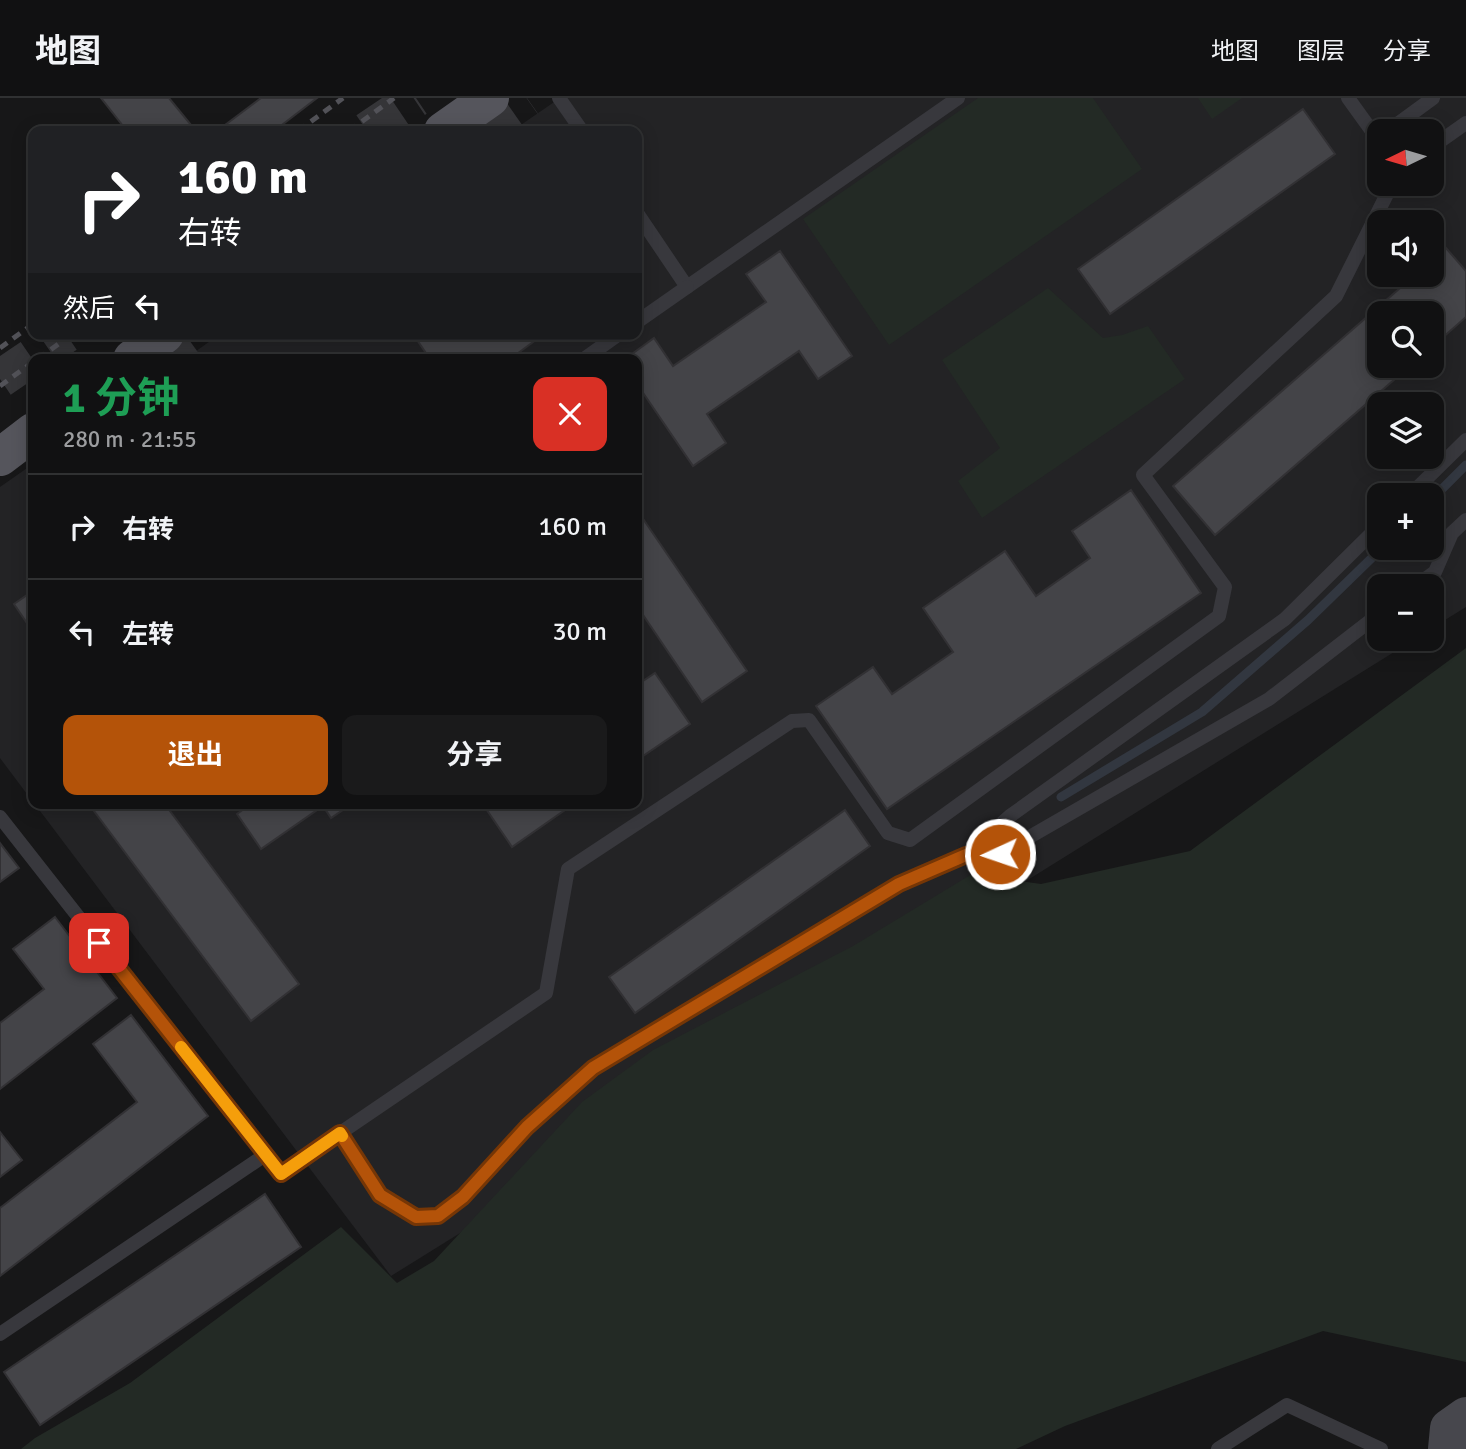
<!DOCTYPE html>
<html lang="zh">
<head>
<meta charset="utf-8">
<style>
  :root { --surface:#111112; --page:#1a1a1b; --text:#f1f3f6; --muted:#9c9d9f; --line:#303132; --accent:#b45309 }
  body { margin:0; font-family:Signika,"Noto Sans SC",sans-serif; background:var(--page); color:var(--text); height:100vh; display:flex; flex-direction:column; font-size:26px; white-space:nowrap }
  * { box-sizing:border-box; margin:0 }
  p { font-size:23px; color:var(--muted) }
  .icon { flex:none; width:38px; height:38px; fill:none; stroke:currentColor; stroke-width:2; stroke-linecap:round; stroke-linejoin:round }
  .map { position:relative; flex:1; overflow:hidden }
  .panel { position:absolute; left:28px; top:256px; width:614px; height:455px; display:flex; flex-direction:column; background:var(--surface); border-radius:14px; box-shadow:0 4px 18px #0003,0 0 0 2px var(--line) }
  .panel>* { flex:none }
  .hud { position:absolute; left:28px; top:28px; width:614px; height:214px; border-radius:14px; box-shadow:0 4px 18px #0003,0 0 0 2px var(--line); background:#202124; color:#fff; overflow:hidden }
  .needle { width:46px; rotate:265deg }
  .controls { position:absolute; left:1367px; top:21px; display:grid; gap:14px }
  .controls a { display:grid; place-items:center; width:77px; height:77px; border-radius:14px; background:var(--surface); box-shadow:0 4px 18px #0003,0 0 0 2px var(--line); font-size:35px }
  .pin { position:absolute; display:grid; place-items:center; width:60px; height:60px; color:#fff; margin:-30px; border-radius:14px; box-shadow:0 4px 10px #0006 }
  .me { position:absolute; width:77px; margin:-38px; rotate:267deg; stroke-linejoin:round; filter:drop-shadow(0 0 5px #0008) }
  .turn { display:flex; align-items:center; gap:24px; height:147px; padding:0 35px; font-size:32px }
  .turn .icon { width:91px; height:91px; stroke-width:2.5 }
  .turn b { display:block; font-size:49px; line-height:60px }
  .then { display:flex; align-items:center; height:66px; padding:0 35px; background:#0003; gap:14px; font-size:26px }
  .round { display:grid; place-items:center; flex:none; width:74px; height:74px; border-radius:14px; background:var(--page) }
  .summary { display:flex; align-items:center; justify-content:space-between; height:119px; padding:0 35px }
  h1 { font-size:42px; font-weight:700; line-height:52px; color:#1e9e55 }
  .cta { display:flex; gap:14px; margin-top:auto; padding:14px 35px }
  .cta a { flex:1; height:80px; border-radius:14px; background:var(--accent); color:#fff; font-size:28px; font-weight:700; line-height:80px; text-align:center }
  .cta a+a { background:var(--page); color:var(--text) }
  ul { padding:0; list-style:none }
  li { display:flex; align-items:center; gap:21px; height:105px; padding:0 35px; border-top:2px solid var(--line) }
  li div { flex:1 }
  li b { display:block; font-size:26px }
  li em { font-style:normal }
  header { display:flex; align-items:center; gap:42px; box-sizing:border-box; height:98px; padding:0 35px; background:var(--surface); border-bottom:2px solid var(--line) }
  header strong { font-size:33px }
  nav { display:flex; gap:38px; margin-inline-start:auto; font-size:24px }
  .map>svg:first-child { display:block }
  .built { fill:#232325; fill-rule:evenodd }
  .green { fill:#232a25 }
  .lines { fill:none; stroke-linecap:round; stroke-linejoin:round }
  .stream { stroke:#323740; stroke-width:9 }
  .building { fill:#444448; stroke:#323134; stroke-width:2 }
  .highway-tunnel { stroke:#353538; stroke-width:38; stroke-dasharray:38 19; stroke-linecap:butt }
  .lane { stroke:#38383d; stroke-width:14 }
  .secondary { stroke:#47474d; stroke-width:38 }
  .primary { stroke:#55555c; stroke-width:38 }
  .rail { stroke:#525258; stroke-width:5; stroke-dasharray:9 7; stroke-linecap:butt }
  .route-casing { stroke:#753606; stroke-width:18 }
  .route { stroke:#b45309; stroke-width:12 }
  .slow { stroke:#f59e0b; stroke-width:12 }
</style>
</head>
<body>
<header>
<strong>地图</strong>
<nav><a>地图</a><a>图层</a><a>分享</a></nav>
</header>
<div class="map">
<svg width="1466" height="1351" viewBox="0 0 1466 1351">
  <rect width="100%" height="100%" fill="#171718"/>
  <!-- built -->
  <g class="built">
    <path d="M 560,0 L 1466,0 L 1466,509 L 1432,530 L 1432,488 L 1379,488 L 1379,541 L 1415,541 L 391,1178 L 34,705 L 637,705 L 637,261 L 185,261 L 220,236 L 637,236 L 637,33 L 512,33 ZM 1379,33 L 1432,33 L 1432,86 L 1379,86 ZM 1379,124 L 1432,124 L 1432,177 L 1379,177 ZM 1379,215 L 1432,215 L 1432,268 L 1379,268 ZM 1379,306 L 1432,306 L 1432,359 L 1379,359 ZM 1379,397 L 1432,397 L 1432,450 L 1379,450 Z"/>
    <polygon points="33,366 33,704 0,660 0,389"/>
  </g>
  <!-- green -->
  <g class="green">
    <polygon points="978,0 1093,0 1142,71 889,247 803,121"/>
    <polygon points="1198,0 1242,0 1212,21"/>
    <polygon points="1048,190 1103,240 1122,237 1148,228 1185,281 982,420 958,383 1000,350 942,262"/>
    <polygon points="1466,550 1466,1264 1323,1233 1065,1328 1016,1351 21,1351 35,1340 130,1285 341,1129 397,1185 434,1163 582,1004 653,952 853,848 972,776 1041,786 1190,753"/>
  </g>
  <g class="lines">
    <!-- stream -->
    <g class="stream">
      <polyline points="1432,401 1466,367"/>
      <polyline points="1061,699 1202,614 1308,522 1382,450"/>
    </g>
  </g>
  <!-- building -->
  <g class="building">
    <polygon points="101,0 169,0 196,33 127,33"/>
    <polygon points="261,0 317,0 274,33 217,33"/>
    <polygon points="1303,11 1335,56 1110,216 1078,171"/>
    <polygon points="1446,150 1466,173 1466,219 1432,249 1432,215 1379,215 1379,268 1410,268 1215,437 1173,388 1415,177 1432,177 1432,163"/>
    <polygon points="780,153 852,258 818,281 799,253 707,316 726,345 693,368 637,286 637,261 625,261 654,240 673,268 766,204 746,176"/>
    <polygon points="413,236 544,236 510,261 430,261"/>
    <polygon points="1131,392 1201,495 887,711 816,608 873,569 892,596 953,554 923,510 1005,453 1036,498 1090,460 1072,433"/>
    <polygon points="637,412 747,573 702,604 637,508"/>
    <polygon points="33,493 33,534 14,506"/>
    <polygon points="655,575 690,626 637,662 637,587"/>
    <polygon points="88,705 164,705 299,886 251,923"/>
    <polygon points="252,705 353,705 331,720 323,708 261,751 237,716"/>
    <polygon points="482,705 575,705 512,749"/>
    <polygon points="845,712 870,748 635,915 609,879"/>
    <polygon points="0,745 19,770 0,784"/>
    <polygon points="55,819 117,900 0,991 0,925 44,891 13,851"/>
    <polygon points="131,917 208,1018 0,1178 0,1110 137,1004 93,946"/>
    <polygon points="0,1034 22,1062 0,1079"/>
    <polygon points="265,1096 301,1149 40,1327 4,1274"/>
  </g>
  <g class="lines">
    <!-- highway-tunnel -->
    <g class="highway-tunnel">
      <polyline points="367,33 416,0"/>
      <polyline points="480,33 527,0"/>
      <polyline points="156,261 191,236"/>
      <polyline points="0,281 66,236"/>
    </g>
    <!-- lane -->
    <g class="lane">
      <polyline points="559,0 582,33"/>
      <polyline points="1348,0 1379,43"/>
      <polyline points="1388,33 1433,0"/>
      <polyline points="1432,49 1466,25"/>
      <polyline points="637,115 687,189 958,0"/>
      <polyline points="637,224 687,189"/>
      <polyline points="584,261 619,236"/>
      <polyline points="1410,397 1466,342"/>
      <polyline points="1416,488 1435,474 1452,435 1466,422"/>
      <polyline points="0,719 280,1076 546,895 568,771 792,623 809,622 888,735 910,742 1219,518 1225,489 1143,377 1336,198 1392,86"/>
      <polyline points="966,757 1000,756 1269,601 1379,516"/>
      <polyline points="340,1035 380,1097 416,1119 438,1118 463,1099 527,1029 593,970 899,786 966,757 1010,718 1285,521 1379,428"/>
      <polyline points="0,1236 265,1057"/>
      <polyline points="1218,1351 1287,1307 1381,1351"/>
    </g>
    <!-- secondary -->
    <polyline class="secondary" points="1447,1351 1449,1330 1466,1318"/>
    <!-- primary -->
    <g class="primary">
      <polyline points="443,33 490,0"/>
      <polyline points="132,261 165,236"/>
      <polyline points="0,359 33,334"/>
    </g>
    <!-- rail -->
    <g class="rail">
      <polyline points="298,33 343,0"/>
      <polyline points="349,33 394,0"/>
      <polyline points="0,250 33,226"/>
      <polyline points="38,261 72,236"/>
      <polyline points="0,288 33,264"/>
    </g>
  </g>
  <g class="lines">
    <defs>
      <polyline id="route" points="99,845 281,1076 340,1035 380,1097 416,1119 438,1118 463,1099 527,1029 593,970 899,786 966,757 1000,756"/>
    </defs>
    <!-- route casing -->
    <use href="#route" class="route-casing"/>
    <!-- route -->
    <use href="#route" class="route"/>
    <!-- slow -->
    <polyline class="slow" points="181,949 281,1076 340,1035 342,1038"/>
  </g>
</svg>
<div class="controls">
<a><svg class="needle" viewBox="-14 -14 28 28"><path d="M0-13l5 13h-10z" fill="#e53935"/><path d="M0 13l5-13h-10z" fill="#9c9d9f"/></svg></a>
<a><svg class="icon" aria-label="sound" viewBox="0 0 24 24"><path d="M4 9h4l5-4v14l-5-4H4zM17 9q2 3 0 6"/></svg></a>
<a><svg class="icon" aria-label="search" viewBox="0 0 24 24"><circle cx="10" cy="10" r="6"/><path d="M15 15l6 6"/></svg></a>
<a><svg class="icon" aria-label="layers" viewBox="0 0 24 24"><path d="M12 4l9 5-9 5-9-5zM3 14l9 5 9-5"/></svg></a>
<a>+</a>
<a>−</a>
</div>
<div class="pin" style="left:99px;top:845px;background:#d93025"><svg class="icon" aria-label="arrive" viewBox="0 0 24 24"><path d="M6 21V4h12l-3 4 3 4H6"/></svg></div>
<svg class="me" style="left:1000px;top:756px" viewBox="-20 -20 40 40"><circle r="17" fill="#b45309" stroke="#fff" stroke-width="3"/><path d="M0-11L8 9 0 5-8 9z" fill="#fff"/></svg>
<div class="hud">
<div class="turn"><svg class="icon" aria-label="right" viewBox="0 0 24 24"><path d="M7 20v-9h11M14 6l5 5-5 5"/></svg><div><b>160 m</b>右转</div></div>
<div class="then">然后<svg class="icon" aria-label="left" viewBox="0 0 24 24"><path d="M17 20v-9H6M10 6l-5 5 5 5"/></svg></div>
</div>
<section class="panel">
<div class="summary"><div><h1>1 分钟</h1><p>280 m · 21:55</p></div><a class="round" style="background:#d93025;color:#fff"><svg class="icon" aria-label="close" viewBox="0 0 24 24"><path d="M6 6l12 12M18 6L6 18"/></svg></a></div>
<ul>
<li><svg class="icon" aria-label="right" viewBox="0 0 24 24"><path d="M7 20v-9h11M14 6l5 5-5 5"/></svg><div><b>右转</b></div><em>160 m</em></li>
<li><svg class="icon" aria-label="left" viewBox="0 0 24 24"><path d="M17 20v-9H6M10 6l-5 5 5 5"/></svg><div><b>左转</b></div><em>30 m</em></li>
</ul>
<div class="cta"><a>退出</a><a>分享</a></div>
</section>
</div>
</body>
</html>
